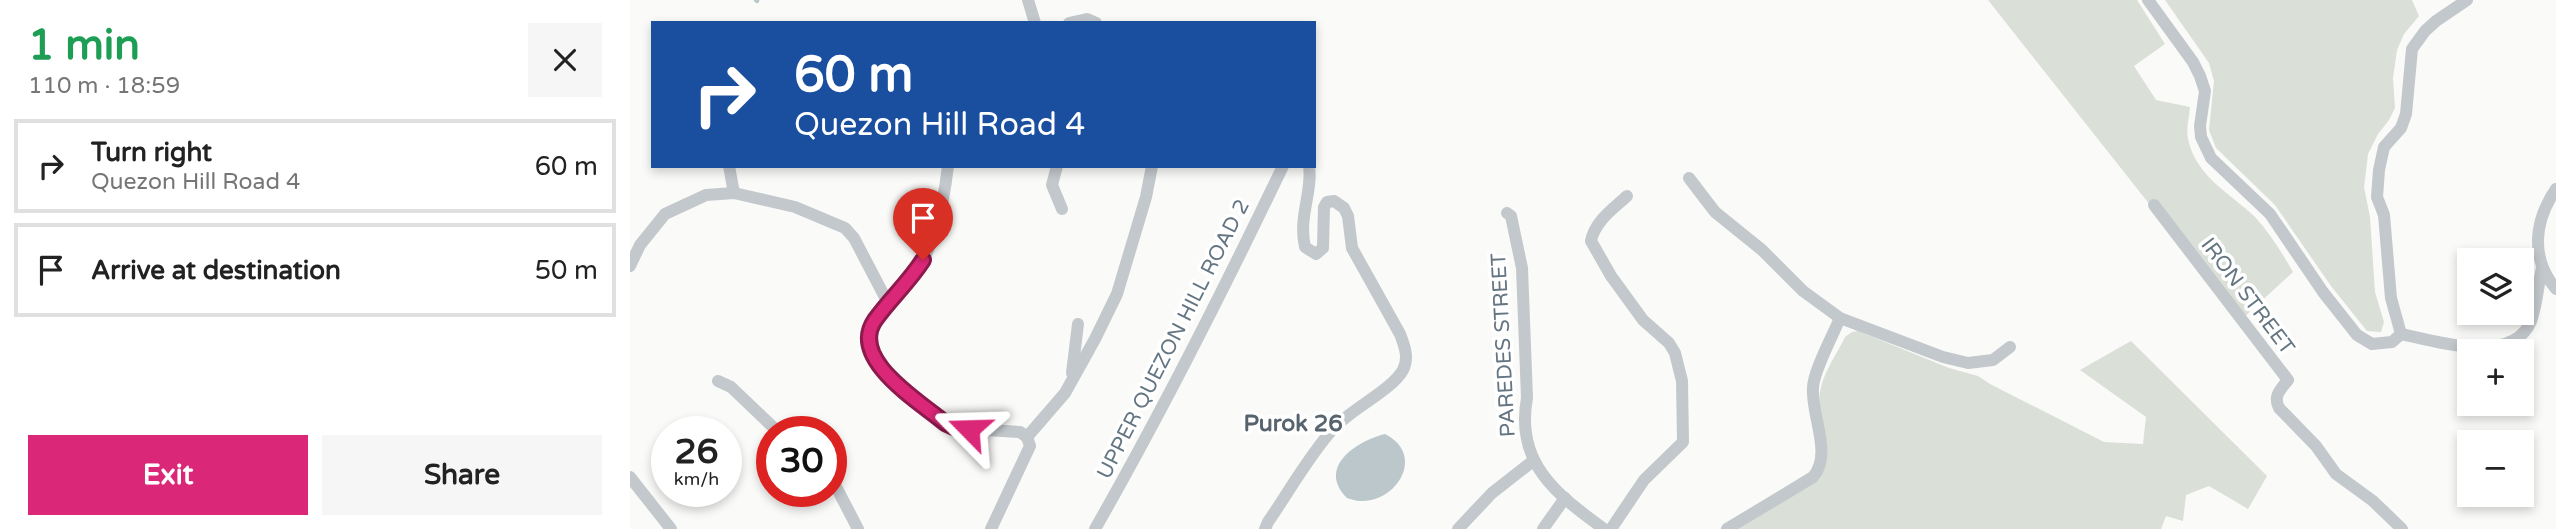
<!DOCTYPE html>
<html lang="en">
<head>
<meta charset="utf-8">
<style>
  :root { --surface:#fff; --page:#f6f6f6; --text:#222; --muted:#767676; --line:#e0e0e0; --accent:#db2777 }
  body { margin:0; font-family:"Varela Round",sans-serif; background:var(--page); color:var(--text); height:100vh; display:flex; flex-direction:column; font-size:26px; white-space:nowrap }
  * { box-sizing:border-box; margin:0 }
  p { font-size:23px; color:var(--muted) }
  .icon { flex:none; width:38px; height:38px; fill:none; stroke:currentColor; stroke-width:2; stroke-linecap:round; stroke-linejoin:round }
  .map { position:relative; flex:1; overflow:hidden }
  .side { display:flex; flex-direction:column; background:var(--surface); width:630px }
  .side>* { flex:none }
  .top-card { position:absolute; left:21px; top:21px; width:665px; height:147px; border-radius:0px; box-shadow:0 4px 10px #0003; background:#1a4fa0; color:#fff; overflow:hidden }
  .buttons { position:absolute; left:1827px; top:248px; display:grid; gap:14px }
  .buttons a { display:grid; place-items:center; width:77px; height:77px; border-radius:0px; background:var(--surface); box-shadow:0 4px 10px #0003; font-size:35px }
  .speed { position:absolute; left:21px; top:416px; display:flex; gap:14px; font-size:35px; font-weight:700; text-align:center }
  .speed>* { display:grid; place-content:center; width:91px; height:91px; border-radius:50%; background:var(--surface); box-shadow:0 4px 10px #0003; line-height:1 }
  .speed small { font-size:18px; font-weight:400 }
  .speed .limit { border:10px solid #d22; background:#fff; color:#111 }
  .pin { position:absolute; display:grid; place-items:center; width:60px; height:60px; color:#fff; margin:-72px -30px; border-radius:50% 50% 50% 0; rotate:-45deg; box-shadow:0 0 7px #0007 }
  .pin .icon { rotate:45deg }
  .me { position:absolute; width:77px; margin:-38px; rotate:292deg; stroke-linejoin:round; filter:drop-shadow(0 0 5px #0008) }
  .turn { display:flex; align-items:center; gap:24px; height:147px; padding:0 28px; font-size:32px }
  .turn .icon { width:91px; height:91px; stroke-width:2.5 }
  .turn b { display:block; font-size:49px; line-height:60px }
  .round { display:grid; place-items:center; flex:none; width:74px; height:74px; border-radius:0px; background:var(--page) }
  .head { display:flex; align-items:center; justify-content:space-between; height:119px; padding:0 28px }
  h1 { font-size:42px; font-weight:700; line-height:52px; color:#1e9e55 }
  .button { display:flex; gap:14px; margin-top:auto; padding:14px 28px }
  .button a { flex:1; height:80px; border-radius:0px; background:var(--accent); color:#fff; font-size:28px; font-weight:700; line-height:80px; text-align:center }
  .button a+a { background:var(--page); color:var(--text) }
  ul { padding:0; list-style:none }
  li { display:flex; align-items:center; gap:21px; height:94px; margin:0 14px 10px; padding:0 14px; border:4px solid var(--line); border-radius:0px }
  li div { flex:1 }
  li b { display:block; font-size:26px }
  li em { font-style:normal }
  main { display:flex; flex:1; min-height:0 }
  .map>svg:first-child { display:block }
  .green { fill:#dadfd7 }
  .water { fill:#bbc7cb }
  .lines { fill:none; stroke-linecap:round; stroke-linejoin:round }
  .stream { stroke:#bbc7cb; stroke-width:4.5 }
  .minor { stroke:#c3c8cc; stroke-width:12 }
  .route-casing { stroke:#8e194d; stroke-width:18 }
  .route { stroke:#db2777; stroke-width:12 }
  .labels { text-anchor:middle; stroke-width:7; stroke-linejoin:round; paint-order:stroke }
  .street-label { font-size:21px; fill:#657683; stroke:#fff }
  .neighbourhood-label { font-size:23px; font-weight:bold; fill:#57646e; stroke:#fff }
</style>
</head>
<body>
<main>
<section class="side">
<div class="head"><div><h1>1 min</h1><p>110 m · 18:59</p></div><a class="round"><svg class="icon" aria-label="close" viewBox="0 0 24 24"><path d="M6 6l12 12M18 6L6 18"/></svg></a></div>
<ul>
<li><svg class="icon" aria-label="right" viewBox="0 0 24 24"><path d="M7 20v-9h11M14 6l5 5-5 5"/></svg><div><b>Turn right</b><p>Quezon Hill Road 4</p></div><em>60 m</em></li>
<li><svg class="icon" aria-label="arrive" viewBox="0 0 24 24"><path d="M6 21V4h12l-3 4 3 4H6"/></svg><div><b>Arrive at destination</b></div><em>50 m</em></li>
</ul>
<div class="button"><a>Exit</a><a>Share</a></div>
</section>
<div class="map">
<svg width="1926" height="529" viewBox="0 0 1926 529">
  <rect width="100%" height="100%" fill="#fafaf8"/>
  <!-- green -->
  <g class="green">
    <path d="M 1358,0 L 1507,0 L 1535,44 L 1504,66 L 1526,100 L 1560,107 C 1559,117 1556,130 1558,139 C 1566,177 1600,193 1625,217 C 1640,233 1652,253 1663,272 L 1611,320 Z"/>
    <polygon points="1535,0 1782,0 1789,16 1774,34 1767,50 1763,78 1765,108 1759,120 1748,134 1738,154 1734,187 1740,217 1745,292 1754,322 1751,332 1737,331 1701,286 1645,205 1586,148 1579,130 1584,81 1579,63"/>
    <path d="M 1228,331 L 1319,368 L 1348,376 L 1360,384 L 1474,442 L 1513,444 L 1516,417 L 1450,370 L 1501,341 L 1637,476 L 1618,509 L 1579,486 L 1556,495 L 1553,521 L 1536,516 L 1531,529 L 1109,529 L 1189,479 C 1208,448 1183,419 1191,387 C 1195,370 1208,352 1215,337 L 1222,332 Z"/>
  </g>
  <!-- water -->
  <path class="water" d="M 755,434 C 801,457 759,515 717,498 C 686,467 727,441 755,434 Z"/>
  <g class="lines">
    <!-- stream -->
    <polyline class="stream" points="126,0 127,1"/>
    <!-- minor -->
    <g class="minor">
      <polyline points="398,0 405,23"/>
      <polyline points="1518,0 1563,62 1570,76 1575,91 1570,126 1571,137 1581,158 1640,214 1693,292 1727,335 1742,344 1762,342 1771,334"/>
      <polyline points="439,23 457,19 466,23"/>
      <polyline points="99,166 104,193"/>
      <path d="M 318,166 C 313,207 305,249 279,282 C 265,300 232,322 239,348 C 247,376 293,404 315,423 L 326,428 L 390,432 L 397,437 L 400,446 L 361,529"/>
      <polyline points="427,166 422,185 432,209"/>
      <polyline points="1059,178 1085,212 1132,250 1173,291 1210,318 1313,357 1338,363 1363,360 1380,347"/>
      <path d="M 1926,189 C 1904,221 1900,258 1926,289"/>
      <path d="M 1524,205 L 1658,380 C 1650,390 1643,396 1649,408 L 1686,446 L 1706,474 L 1743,501 L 1772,529"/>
      <path d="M 877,213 L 881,216 L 892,268 L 897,398 C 885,463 926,494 974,529"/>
      <polyline points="0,266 10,245 35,214 76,195 104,193 165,207 215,228 224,238 259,305"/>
      <polyline points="1771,334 1761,298 1754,215 1747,197 1749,170 1754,147 1771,128 1776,114 1782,49 1795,31 1806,21 1837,0"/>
      <path d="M 1771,334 C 1805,341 1883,366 1901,321 C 1907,305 1908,285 1912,268"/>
      <polyline points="442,373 448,324"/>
      <polyline points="88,381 101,387 145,429 154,432"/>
      <polyline points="397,437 435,393 465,339 487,294 516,197 522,166"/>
      <polyline points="0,477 41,529"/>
      <polyline points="201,477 228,529"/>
      <path d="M 465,529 C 533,410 594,289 653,166"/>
      <path d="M 635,529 L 638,522 C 658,493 680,454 703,429 C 721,409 762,390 773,370 C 779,358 775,347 770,334 L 722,248 L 718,216 L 714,208 L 704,201 L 697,202 L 694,207 L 693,248 L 686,254 L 675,247 C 668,217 683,191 679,166"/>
      <polyline points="828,529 862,493 903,461"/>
      <polyline points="913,529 935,498"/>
      <path d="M 981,529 L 1014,480 L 1053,442 L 1052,381 L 1045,353 L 1039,343 L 1013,320 L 981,276 L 961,241 C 965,221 983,209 997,196"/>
      <path d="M 1097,529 L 1183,477 C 1203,454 1181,416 1183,388 C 1183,372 1203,335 1210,318"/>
    </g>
  </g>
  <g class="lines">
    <defs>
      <path id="route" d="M 293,260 C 279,282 260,299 245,320 C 218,359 289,401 315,423 L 326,428 L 339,429"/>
    </defs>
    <!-- route casing -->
    <use href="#route" class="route-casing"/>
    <!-- route -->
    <use href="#route" class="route"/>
  </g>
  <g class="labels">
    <!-- street labels -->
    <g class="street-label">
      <text transform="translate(1618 296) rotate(53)" y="7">IRON STREET</text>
      <text transform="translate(543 339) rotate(-63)" y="7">UPPER QUEZON HILL ROAD 2</text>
      <text transform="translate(873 345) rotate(-93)" y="7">PAREDES STREET</text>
    </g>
    <!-- neighbourhood labels -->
    <g class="neighbourhood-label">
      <text x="663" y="431">Purok 26</text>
    </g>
  </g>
</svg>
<div class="buttons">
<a><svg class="icon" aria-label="layers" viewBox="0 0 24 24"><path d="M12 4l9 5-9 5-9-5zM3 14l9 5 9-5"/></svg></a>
<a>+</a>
<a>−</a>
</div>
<div class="speed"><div>26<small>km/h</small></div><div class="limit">30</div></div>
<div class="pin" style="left:293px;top:260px;background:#d93025"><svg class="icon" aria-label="arrive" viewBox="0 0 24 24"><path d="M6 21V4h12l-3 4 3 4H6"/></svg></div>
<svg class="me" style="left:339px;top:429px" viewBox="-20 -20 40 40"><path d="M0-17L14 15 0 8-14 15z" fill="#db2777" stroke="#fff" stroke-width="4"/></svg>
<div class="top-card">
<div class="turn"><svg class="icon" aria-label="right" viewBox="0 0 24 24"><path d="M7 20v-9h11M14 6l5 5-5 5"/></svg><div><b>60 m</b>Quezon Hill Road 4</div></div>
</div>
</div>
</main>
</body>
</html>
